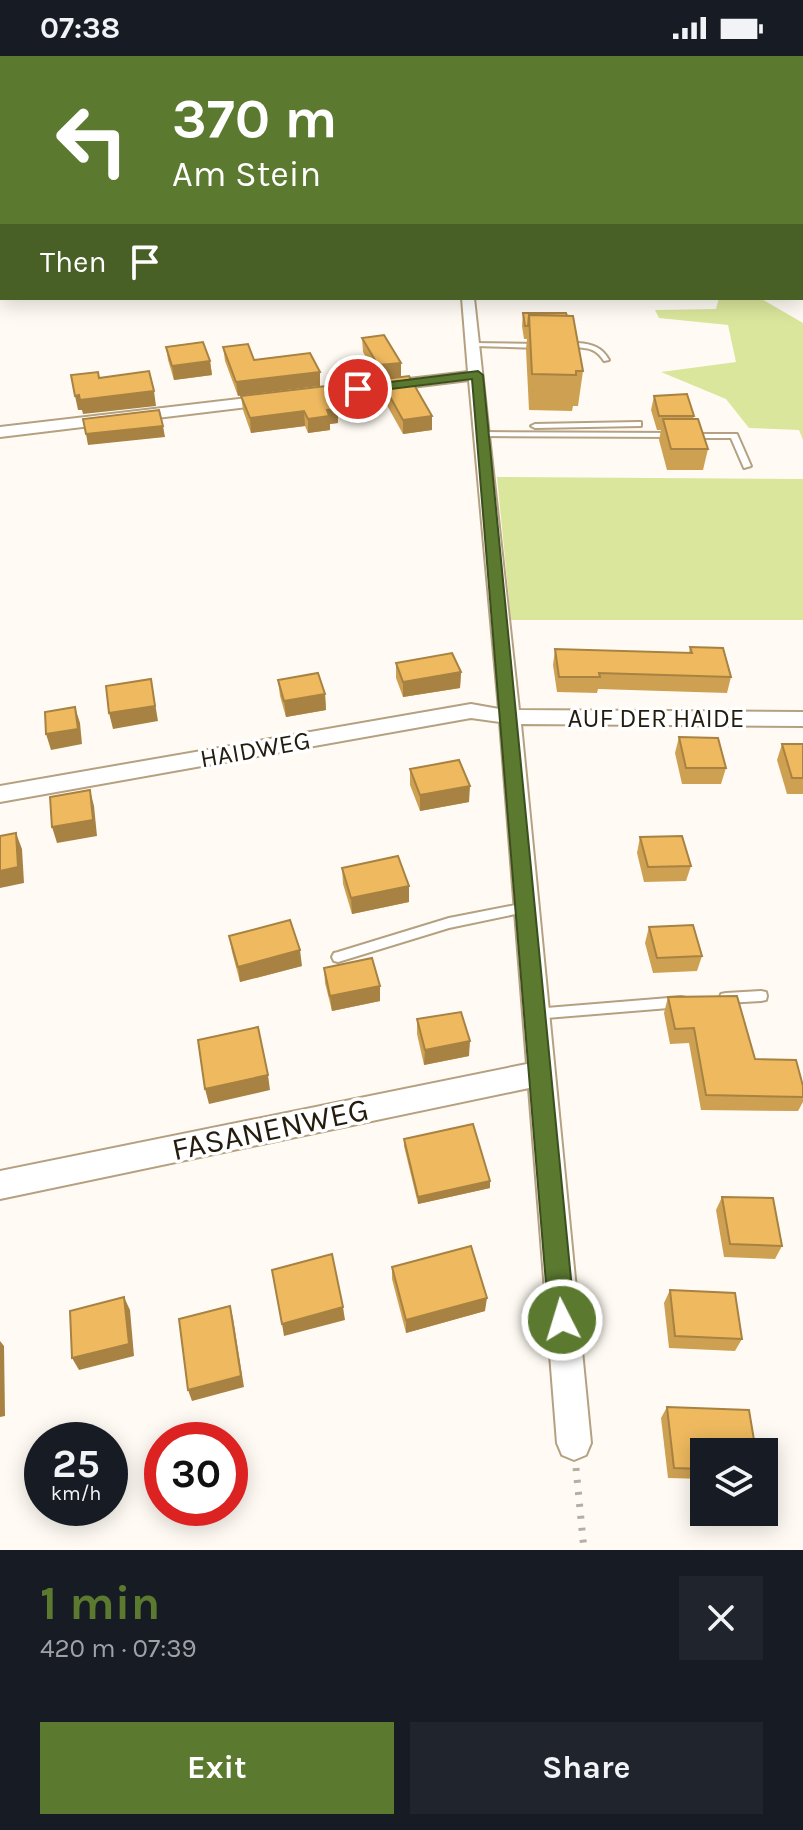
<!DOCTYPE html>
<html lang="en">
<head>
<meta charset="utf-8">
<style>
  :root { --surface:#171b24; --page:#20242c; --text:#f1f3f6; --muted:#9ea1a6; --accent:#5b792f }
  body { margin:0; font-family:Karla,sans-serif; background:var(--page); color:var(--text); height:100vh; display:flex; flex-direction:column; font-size:30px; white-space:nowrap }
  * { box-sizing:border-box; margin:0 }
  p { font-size:26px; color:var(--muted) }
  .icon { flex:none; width:44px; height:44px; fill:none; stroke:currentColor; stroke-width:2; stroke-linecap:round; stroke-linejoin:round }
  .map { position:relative; height:1494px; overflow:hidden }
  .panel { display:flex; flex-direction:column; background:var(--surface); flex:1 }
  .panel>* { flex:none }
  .banner { position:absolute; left:0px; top:0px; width:804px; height:244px; box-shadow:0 4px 20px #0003; background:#5b792f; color:#fff; overflow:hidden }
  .buttons { position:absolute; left:690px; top:1382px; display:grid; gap:16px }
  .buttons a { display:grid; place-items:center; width:88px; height:88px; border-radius:0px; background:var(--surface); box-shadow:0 4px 20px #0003; font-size:40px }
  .speed { position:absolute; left:24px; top:1366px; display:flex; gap:16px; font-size:40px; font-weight:700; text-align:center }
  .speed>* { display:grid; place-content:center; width:104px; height:104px; border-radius:50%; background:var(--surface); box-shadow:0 4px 20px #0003; line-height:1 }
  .speed small { font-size:20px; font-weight:400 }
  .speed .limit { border:12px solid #d22; background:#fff; color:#111 }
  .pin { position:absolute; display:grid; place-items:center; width:68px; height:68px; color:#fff; margin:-34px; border:4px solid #fff; border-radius:50%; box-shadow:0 2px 8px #0007 }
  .me { position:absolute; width:88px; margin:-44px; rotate:355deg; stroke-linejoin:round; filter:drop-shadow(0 0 6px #0008) }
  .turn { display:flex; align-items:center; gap:28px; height:168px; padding:0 40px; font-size:36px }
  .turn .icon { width:104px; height:104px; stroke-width:2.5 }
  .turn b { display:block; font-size:56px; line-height:68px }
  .then { display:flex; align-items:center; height:76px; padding:0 40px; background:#0003; gap:16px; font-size:30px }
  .round { display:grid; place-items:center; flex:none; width:84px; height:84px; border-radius:0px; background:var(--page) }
  .overview { display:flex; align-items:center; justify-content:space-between; height:136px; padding:0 40px }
  h1 { font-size:48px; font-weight:700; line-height:60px; color:var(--accent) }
  .primary-button { display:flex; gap:16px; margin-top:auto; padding:16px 40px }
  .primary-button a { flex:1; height:92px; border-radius:0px; background:var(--accent); color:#fff; font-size:32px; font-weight:700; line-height:92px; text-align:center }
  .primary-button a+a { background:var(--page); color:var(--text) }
  .status { display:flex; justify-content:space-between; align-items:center; height:56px; padding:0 40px; background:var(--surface); direction:ltr }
  .status svg { height:22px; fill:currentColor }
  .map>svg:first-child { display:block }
  .green { fill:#dae69b }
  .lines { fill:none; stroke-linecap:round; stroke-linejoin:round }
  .service-casing { stroke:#b5a181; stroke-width:4 }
  .minor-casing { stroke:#b5a181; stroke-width:4 }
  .primary-casing { stroke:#696a94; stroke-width:4 }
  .path-far1 { stroke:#b4aea5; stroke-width:2; stroke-dasharray:1 3; stroke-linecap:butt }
  .path { stroke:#b4aea5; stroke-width:7; stroke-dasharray:3 9; stroke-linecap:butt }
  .service { fill:#fff; fill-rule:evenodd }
  .minor { fill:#fff; fill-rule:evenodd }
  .primary { fill:#bbbfea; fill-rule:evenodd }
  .wall { fill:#cea052 }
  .shaded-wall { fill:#a78242 }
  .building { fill:#efba5f; stroke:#a78242; stroke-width:2 }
  .route { fill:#5b792f; stroke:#3b4f1f; stroke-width:2 }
  .labels { text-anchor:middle; stroke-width:7; stroke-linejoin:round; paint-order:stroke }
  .street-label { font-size:26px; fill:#231c0f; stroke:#fff }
  .near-street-label { font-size:32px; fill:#231c0f; stroke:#fff }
</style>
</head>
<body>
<div class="status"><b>07:38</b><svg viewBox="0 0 49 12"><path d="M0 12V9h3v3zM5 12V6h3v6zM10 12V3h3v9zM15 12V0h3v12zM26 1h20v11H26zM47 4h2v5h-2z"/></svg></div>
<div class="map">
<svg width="803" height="1494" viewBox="0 0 803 1494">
  <rect width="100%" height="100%" fill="#fffbf4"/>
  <!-- green -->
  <g class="green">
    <polygon points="719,242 760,242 803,267 803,384 799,374 749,372 726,343 661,316 736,306 728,269 659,262 655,254 716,253"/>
    <polygon points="497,421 803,423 803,564 511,564"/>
  </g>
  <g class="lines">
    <defs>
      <g id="service">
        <polygon points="788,0 792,0 794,2 790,2"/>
        <rect x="802" y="13" width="1" height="3"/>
        <rect x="802" y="31" width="1" height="3"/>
        <polygon points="472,287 540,288 543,290 540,292 474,290 472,289"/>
        <path d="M 578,287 C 592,288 602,291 609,304 L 604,305 C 592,286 579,295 563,289 L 566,287 Z"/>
        <polygon points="638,366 641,366 641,370 535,372 531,370 535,368"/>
        <polygon points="480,376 675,377 679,379 675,381 483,380 480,380"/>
        <polygon points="689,378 737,378 751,410 744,412 731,382 692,382 688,380"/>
        <polygon points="526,847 530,849 532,852 530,855 449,872 338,906 334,905 332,901 334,897 338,896 449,862"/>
        <polygon points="761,935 766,936 767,940 766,944 761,945 726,947 721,946 720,942 721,938 726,937"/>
        <polygon points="681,941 686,942 687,946 686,950 681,951 534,963 529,962 528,958 529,954 534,953"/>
      </g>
      <polygon id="minor" points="462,242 474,242 519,654 803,656 803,670 521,668 591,1387 586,1399 574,1404 562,1399 557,1387 529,1032 0,1143 0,1115 527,1008 500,666 471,662 0,746 0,730 471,648 499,653 469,324 0,381 0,371 468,316"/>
      <g id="primary">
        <rect x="802" y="138" width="1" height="10"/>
        <rect x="0" y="219" width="2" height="12"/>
      </g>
    </defs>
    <!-- service casing -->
    <use href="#service" class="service-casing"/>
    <!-- minor casing -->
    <use href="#minor" class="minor-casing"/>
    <!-- primary casing -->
    <use href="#primary" class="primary-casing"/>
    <!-- path-far1 -->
    <polyline class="path-far1" points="562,0 566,2"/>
    <!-- path -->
    <polyline class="path" points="576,1412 584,1494"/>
    <!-- service -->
    <use href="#service" class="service"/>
    <!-- minor -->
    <use href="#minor" class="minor"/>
    <!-- primary -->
    <use href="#primary" class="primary"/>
  </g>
  <!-- wall -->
  <g class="wall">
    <polygon points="679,0 742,0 741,2 680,2"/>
    <polygon points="523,257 583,315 578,350 573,350 572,355 529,354 526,293 527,283 524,283 522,270"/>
    <polygon points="362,282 401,321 378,324 363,296"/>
    <polygon points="248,288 238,340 225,305 223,291"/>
    <polygon points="166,291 210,305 212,319 174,324 168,304"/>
    <polygon points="385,323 432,360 432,374 403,378 384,344 384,330 386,330"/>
    <polygon points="326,330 338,367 330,368 330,374 308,377 305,370 251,377 243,354 241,340"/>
    <polygon points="654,340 694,360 693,363 708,393 703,414 667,414 659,384 661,374 657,374 651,354"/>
    <polygon points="690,591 731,621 727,637 598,633 597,637 557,636 553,609 555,593 689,597"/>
    <polygon points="396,607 461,616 460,632 403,641 396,622"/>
    <polygon points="278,624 325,638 326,654 286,661 280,640"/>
    <polygon points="679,681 726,712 721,728 682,728 675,697"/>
    <polygon points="782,688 803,688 803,738 787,738 777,704"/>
    <polygon points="410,713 469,746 420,755 410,729"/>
    <polygon points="640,781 691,810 686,825 644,826 637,797"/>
    <polygon points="342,812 409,830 409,846 352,858 343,828"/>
    <polygon points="649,871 702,900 697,915 653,917 645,887"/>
    <polygon points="229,880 302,910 240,926 232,896"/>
    <polygon points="324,912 380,945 332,955 325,927"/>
    <polygon points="668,941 755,1003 803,1030 803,1046 798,1055 701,1054 689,987 670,988 664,957"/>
    <polygon points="417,963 469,1000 424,1009 417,978"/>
    <polygon points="404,1083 490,1132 418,1148 404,1090"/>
    <polygon points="722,1141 782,1190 775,1203 724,1201 716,1154"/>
    <polygon points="392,1211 485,1255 406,1277 392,1223"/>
    <polygon points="670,1234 742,1283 735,1295 669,1292 664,1247"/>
    <polygon points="667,1351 704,1396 704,1423 668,1422 661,1362"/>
  </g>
  <!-- shaded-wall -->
  <g class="shaded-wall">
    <polygon points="802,88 803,88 802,109"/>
    <polygon points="210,305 212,319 174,324 172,310"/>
    <polygon points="401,307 401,321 378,324 378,309"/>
    <polygon points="320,316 320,330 238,340 236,326"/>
    <polygon points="154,335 156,350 83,358 82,354 78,354 75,340"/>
    <polygon points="338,353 338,367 330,368 330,374 308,377 308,363 327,354"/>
    <polygon points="304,355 305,370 251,377 250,362"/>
    <polygon points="432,360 432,374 403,378 403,364"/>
    <polygon points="163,370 165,381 88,389 86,378"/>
    <polygon points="461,616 460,632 403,641 403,626"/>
    <polygon points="151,623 158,665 113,673 109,657"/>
    <polygon points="325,638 326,654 286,661 284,645"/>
    <polygon points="75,651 80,667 82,688 51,694 46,678"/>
    <polygon points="470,730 469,746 420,755 420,739"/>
    <polygon points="90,734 94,750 97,780 57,787 52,771"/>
    <polygon points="16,777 22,793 24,827 0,832 0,815"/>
    <polygon points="409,830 409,846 352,858 351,842"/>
    <polygon points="300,894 302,910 240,926 238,911"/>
    <polygon points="380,930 380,945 332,955 330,940"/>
    <polygon points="470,985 469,1000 424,1009 425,994"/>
    <polygon points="268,1019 270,1034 209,1048 205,1033"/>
    <polygon points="490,1125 490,1132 418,1148 418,1141"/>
    <polygon points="124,1241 130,1254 134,1300 79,1314 72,1302"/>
    <polygon points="487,1242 485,1255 406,1277 406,1264"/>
    <polygon points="230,1250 233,1262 244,1331 192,1345 188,1334"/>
    <polygon points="343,1251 345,1264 284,1280 282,1268"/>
    <polygon points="0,1285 4,1290 5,1360 0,1361"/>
  </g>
  <!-- building -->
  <g class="building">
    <polygon points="523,257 566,257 567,260 529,259 528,270 525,270"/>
    <polygon points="529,259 573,260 583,315 576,315 576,319 532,318"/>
    <polygon points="384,279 401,307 378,309 362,282"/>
    <polygon points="203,286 210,305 172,310 166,291"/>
    <polygon points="248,288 254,304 310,297 320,316 236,326 223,291"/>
    <polygon points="149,315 154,335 80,344 79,339 75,340 71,319 98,316 99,322"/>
    <polygon points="409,320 432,360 403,364 384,330 389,329 385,323"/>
    <polygon points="326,330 338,353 327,354 329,360 308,363 304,355 250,362 241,340"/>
    <polygon points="687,338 694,360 659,360 654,340"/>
    <polygon points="159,354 163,370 86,378 83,363"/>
    <polygon points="663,363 698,363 708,393 671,393"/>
    <polygon points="690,591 723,592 731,621 599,617 600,621 559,621 555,593 692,597"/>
    <polygon points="452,597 461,616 403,626 396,607"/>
    <polygon points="318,617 325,638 284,645 278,624"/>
    <polygon points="151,623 155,650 109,657 106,630"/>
    <polygon points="75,651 78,673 46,678 45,656"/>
    <polygon points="679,681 718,682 726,712 686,712"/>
    <polygon points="782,688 803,688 803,722 792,722"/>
    <polygon points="459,704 470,730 420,739 410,713"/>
    <polygon points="90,734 93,764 52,771 50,741"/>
    <polygon points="16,777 18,811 0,815 0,780"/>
    <polygon points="682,780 691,810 648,811 640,781"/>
    <polygon points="398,800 409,830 351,842 342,812"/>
    <polygon points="290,864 300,894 238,911 229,880"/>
    <polygon points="693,869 702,900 657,902 649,871"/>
    <polygon points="372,902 380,930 330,940 324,912"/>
    <polygon points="737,940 755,1003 796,1004 803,1030 803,1041 706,1039 694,972 675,973 668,941"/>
    <polygon points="461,956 470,985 425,994 417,963"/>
    <polygon points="258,971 268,1019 205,1033 198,984"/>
    <polygon points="473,1068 490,1125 418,1141 404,1083"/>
    <polygon points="722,1141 773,1142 782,1190 730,1188"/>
    <polygon points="471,1190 487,1242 406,1264 392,1211"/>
    <polygon points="332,1198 343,1251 282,1268 272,1214"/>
    <polygon points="670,1234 735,1237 742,1283 675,1280"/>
    <polygon points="124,1241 129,1288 72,1302 70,1255"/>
    <polygon points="230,1250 241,1320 188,1334 179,1263"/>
    <polygon points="667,1351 749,1354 756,1396 704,1396 704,1413 674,1412"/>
  </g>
  <!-- route -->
  <polygon class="route" points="478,315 483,319 575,1264 571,1273 562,1277 553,1273 549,1264 472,323 358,337 352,333 358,330"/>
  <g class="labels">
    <!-- street labels -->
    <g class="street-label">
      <text x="656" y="671">AUF DER HAIDE</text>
      <text transform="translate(255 693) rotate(-10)" y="9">HAIDWEG</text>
    </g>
    <!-- near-street labels -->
    <g class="near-street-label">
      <text transform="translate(270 1073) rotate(-12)" y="11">FASANENWEG</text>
    </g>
  </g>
</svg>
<div class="buttons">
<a><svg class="icon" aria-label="layers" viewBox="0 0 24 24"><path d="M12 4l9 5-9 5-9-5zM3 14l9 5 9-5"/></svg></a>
</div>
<div class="speed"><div>25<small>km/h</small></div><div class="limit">30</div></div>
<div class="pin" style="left:358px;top:333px;background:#d93025"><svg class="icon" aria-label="arrive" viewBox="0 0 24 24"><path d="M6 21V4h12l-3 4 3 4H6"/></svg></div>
<svg class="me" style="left:562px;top:1264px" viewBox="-20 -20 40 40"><circle r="17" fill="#5b792f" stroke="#fff" stroke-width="3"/><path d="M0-11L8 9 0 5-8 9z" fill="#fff"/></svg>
<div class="banner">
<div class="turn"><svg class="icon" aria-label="left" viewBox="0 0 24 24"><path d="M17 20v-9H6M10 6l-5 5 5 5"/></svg><div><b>370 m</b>Am Stein</div></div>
<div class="then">Then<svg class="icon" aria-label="arrive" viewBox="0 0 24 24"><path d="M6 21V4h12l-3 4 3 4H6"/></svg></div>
</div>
</div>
<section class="panel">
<div class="overview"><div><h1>1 min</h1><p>420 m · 07:39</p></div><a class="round"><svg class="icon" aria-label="close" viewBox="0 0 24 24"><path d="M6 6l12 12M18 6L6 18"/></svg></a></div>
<div class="primary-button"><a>Exit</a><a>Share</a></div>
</section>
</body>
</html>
